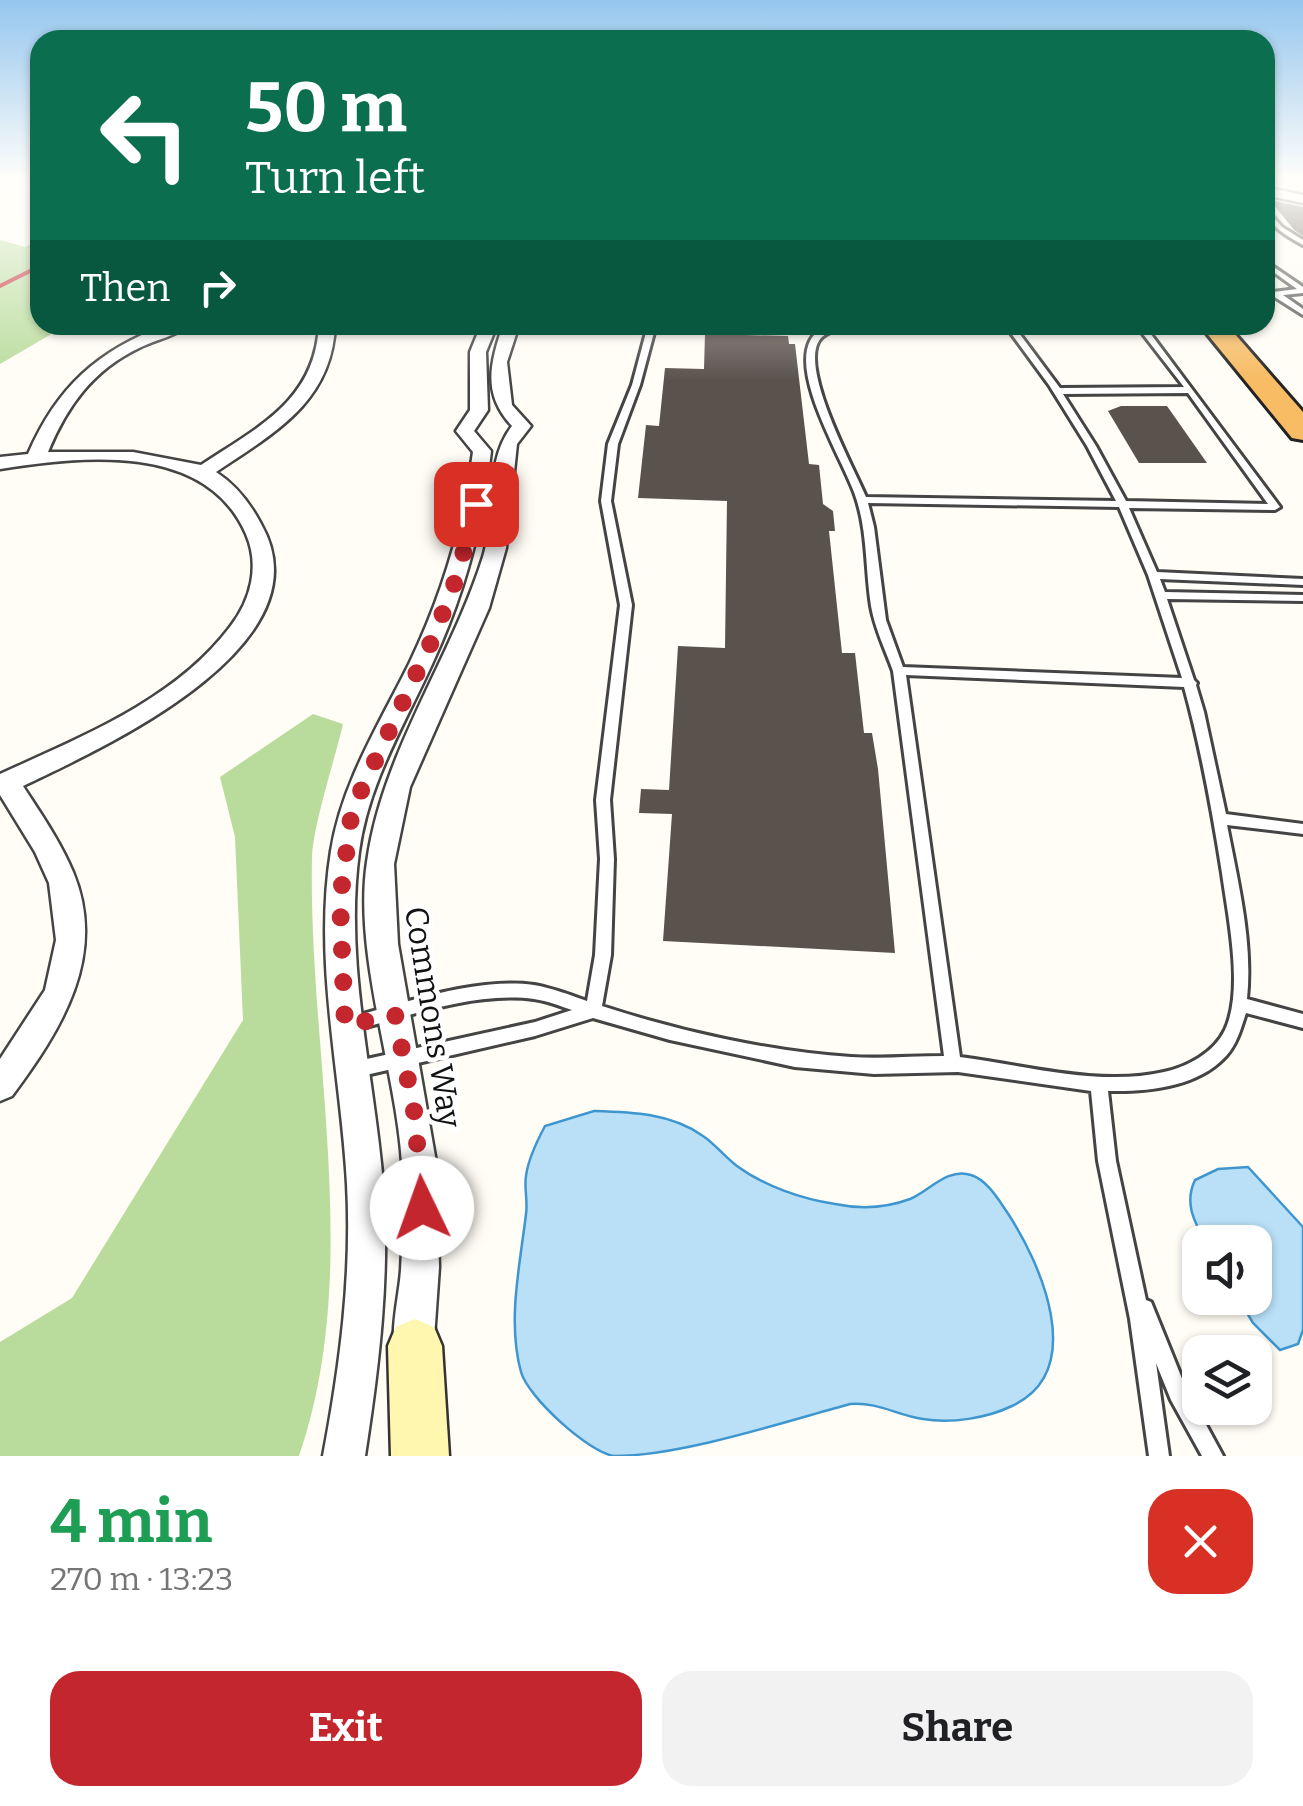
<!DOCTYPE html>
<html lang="en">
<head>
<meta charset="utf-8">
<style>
  :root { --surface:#fff; --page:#f2f2f2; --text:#202124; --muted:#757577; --accent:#c4262e }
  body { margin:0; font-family:Bitter,serif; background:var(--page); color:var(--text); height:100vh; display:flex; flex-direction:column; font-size:38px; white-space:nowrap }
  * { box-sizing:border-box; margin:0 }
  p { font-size:32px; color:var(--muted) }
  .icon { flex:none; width:55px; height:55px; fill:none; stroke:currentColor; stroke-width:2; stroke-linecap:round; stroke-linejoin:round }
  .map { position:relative; height:1456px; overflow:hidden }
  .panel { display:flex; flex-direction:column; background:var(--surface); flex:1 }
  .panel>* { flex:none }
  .top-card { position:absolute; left:30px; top:30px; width:1245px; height:305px; border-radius:30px; box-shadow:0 2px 8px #0004; background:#0b6e4f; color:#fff; overflow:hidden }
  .buttons { position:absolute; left:1182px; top:1225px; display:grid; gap:20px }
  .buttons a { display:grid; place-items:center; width:90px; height:90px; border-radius:20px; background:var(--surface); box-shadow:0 2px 8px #0004; font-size:50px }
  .pin { position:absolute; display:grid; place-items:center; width:85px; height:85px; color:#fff; margin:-42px; border-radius:20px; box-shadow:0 5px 15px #0006 }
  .me { position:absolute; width:110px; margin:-55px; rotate:357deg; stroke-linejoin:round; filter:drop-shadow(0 0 8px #0008) }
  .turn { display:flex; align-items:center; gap:35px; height:210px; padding:0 50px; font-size:45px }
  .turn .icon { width:130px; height:130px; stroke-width:2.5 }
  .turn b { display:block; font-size:70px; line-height:85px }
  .then { display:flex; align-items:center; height:95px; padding:0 50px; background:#0003; gap:20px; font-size:38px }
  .round { display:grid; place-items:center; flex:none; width:105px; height:105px; border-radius:30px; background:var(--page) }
  .summary { display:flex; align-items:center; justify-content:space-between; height:170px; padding:0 50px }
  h1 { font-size:60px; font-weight:700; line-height:75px; color:#1e9e55 }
  .action { display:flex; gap:20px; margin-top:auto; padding:20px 50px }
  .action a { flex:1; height:115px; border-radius:30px; background:var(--accent); color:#fff; font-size:40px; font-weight:700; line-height:115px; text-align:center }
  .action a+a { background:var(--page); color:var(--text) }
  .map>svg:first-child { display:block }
  .forest { fill:#b9dc9c }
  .water { fill:#b9e0f7; stroke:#3f96cf; stroke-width:2.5 }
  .building { fill:#5a524d }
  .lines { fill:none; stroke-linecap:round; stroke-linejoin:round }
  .service-casing { stroke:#444; stroke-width:6 }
  .minor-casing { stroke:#444; stroke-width:5 }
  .secondary-casing { stroke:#333; stroke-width:5 }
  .trunk-casing { stroke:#222; stroke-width:6 }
  .service { fill:#fff; fill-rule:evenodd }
  .minor { fill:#fff; fill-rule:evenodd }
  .secondary { fill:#fff6b0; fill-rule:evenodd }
  .trunk { fill:#f7bc64; fill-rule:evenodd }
  .rail { stroke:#c4262e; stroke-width:4 }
  .route { stroke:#c4262e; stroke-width:18; stroke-dasharray:0 32.4 }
  .labels { text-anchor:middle; stroke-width:10; stroke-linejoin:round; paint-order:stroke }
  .street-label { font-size:32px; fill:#111; stroke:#fff }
</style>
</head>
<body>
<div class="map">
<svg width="1303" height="1456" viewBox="0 0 1303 1456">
  <rect width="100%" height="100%" fill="#fffdf5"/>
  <!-- forest -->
  <g class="forest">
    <polygon points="40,239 40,325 67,325 0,364 0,240 25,247"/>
    <path d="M 313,714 L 343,724 C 335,759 313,825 312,858 C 308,1053 364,1268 299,1456 L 0,1456 L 0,1342 L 72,1298 L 243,1020 L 235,837 L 220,777 Z"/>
  </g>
  <!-- water -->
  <g class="water">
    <path d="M 594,1111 C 631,1112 671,1113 703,1136 C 715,1144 725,1157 737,1166 C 764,1186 802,1199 835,1204 C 859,1209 886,1208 910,1199 C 929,1191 948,1167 971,1175 C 987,1180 998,1199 1007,1212 C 1040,1262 1089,1370 1012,1406 C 987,1418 951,1424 923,1419 C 896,1415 879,1402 850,1404 C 784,1422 681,1456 614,1456 C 588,1452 528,1397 521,1372 C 507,1321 520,1265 526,1214 C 528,1201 524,1188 526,1176 C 528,1159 537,1141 545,1126 Z"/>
    <path d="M 1248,1167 L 1303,1227 L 1303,1330 L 1298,1344 L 1280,1350 L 1253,1323 L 1238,1298 L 1255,1298 L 1255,1242 L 1206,1242 C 1194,1222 1184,1203 1195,1180 L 1218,1169 Z"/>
  </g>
  <!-- building -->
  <g class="building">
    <polygon points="1270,200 1303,207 1303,236 1294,230"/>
    <polygon points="705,334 788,336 789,344 795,344 809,464 819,465 823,504 833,511 835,531 829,531 842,653 855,653 864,733 872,733 878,769 895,953 663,941 672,814 639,813 641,789 669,790 678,646 725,648 727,501 638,498 646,425 659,426 665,368 704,369"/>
    <polygon points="1121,406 1167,406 1207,463 1139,463 1108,411"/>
  </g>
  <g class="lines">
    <defs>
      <g id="service">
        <path d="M 1265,208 L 1282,227 L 1303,240 L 1303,245 C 1288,237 1268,226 1265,208 Z"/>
        <polygon points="1265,261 1303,287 1303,293 1283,295 1303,309 1303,315 1273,296 1273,292 1297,289 1265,266"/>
        <path d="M 648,325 L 656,325 L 640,385 L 618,444 L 611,501 L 632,605 L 610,800 L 614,859 L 611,955 L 602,1006 C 678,1031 771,1052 851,1057 C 882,1059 913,1056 944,1056 L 893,671 C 885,649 875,629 871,606 C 865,568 868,529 854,492 C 841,457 792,377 810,341 C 819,323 841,325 858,325 C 847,329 832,328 822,337 C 795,362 854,468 866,497 L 1116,501 L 1087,446 L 1049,385 L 1005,325 L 1013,325 L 1060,388 L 1184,387 L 1136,325 L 1144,325 L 1280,507 L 1275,510 L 1129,508 L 1157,572 L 1303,579 L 1303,585 L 1160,579 L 1165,592 L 1303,595 L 1303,601 L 1167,599 L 1194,680 L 1197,683 L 1196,685 L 1204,712 L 1226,814 L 1303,824 L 1303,834 L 1227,825 C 1238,882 1253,942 1247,999 L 1303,1014 L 1303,1028 L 1246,1013 C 1241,1028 1237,1044 1226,1056 C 1198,1087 1148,1092 1108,1091 L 1116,1161 L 1146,1300 L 1151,1302 L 1185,1386 L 1223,1456 L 1202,1456 L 1171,1400 L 1156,1363 L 1169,1456 L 1149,1456 L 1130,1319 L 1098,1161 L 1091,1091 L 958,1072 L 874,1074 L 795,1067 L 670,1040 L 593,1018 L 535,1036 L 353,1078 L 347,1075 L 345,1070 L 347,1065 L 353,1062 L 535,1022 L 572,1010 C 560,1006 548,1001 534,999 C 475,991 405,1017 348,1032 L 342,1030 L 340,1025 L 342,1020 L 348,1018 C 405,1003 475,977 534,985 C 552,988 570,995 587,1001 L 595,955 L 600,859 L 596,800 L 620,605 L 601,501 L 608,444 L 632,385 ZM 1188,393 L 1268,504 L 1126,501 L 1096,446 L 1063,394 ZM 868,503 L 1119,507 L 1148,575 L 1182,678 L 903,667 L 886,620 L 874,527 ZM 906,675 L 1184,687 C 1201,748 1212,810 1222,873 C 1228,917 1244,990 1225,1030 C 1214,1053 1187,1067 1164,1072 C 1100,1087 1024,1065 960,1057 Z"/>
      </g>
      <g id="minor">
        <polygon points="1265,187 1303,195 1303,203 1265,195"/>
        <path d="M 166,325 L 189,325 C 176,336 155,340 139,348 C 93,370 67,406 48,452 L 133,452 L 201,465 C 258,427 315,401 319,325 L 335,325 C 332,402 274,433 216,472 C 236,485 250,503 261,524 C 330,645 105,747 23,786 C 41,814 60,841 73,872 C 108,956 61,1030 12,1096 L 0,1101 L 0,1059 L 45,990 L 56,940 L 49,883 L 35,852 L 0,795 L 0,774 C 81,737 175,700 230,627 C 251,600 260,566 246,534 C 206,442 83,456 0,469 L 0,457 L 28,454 C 57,387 98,350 166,325 Z"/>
        <path d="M 481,325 L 497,325 L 486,352 L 488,410 L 474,431 L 491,451 C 483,525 464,595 433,662 C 405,724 368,783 359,852 C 344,963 374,1074 383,1184 C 390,1275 379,1366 365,1456 L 323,1456 C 340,1366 352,1275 347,1184 C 341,1073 313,962 331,851 C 342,782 380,723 410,662 C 442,595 463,525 473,452 L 456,431 L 470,410 L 470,352 Z"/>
        <path d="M 503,325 L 519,325 L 507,362 L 512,405 L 531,426 L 517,444 L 506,548 L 489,608 L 410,787 L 394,864 L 398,944 L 436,1162 L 439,1267 L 433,1353 L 427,1367 L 413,1373 L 399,1367 C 387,1338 399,1300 401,1270 C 403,1235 404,1198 402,1163 C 396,1070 353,953 367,862 C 382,753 450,661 483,557 C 496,515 484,462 512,426 C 482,394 490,364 503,325 Z"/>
      </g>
      <polygon id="secondary" points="415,1319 434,1327 442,1346 449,1456 391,1456 388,1346 396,1327"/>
      <polygon id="trunk" points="1200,325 1227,325 1303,412 1303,440 1292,438"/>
    </defs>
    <!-- service casing -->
    <use href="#service" class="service-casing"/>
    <!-- minor casing -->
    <use href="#minor" class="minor-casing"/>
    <!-- secondary casing -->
    <use href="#secondary" class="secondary-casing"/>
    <!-- trunk casing -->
    <use href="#trunk" class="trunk-casing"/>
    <!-- service -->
    <use href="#service" class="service"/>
    <!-- minor -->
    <use href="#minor" class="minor"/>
    <!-- secondary -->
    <use href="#secondary" class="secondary"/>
    <!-- trunk -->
    <use href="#trunk" class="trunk"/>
    <!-- rail -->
    <polyline class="rail" points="0,286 40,266"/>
  </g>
  <!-- sky -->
  <linearGradient id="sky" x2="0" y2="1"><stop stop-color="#95c6ee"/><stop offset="0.47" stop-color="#fffefa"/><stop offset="1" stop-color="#fffefa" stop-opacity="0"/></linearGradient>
  <rect width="1303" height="381" fill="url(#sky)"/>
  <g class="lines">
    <!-- route -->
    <polyline class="route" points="422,1208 415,1116 395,1014 345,1026 340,900 352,810 434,636 458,574 476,504"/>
  </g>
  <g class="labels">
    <!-- street labels -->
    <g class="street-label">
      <text transform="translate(433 1017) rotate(81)" y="11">Commons Way</text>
    </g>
  </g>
</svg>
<div class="buttons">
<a><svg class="icon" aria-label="sound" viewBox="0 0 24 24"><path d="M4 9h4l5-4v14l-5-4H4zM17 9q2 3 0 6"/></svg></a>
<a><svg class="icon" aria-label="layers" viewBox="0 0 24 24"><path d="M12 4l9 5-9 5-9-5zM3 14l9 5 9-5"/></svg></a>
</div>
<div class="pin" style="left:476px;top:504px;background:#d93025"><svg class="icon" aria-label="arrive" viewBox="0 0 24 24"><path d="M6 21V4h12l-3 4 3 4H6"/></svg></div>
<svg class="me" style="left:422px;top:1208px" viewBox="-20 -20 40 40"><circle r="19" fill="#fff"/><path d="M0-13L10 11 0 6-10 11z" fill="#c4262e"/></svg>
<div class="top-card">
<div class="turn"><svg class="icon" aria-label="left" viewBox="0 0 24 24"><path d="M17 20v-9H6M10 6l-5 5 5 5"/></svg><div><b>50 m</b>Turn left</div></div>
<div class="then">Then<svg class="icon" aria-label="right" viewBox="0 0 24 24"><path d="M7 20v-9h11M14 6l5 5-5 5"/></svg></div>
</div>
</div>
<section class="panel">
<div class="summary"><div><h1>4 min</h1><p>270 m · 13:23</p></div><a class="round" style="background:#d93025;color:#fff"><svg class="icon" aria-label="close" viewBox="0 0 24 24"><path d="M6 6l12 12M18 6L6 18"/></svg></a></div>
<div class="action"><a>Exit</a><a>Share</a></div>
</section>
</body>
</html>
